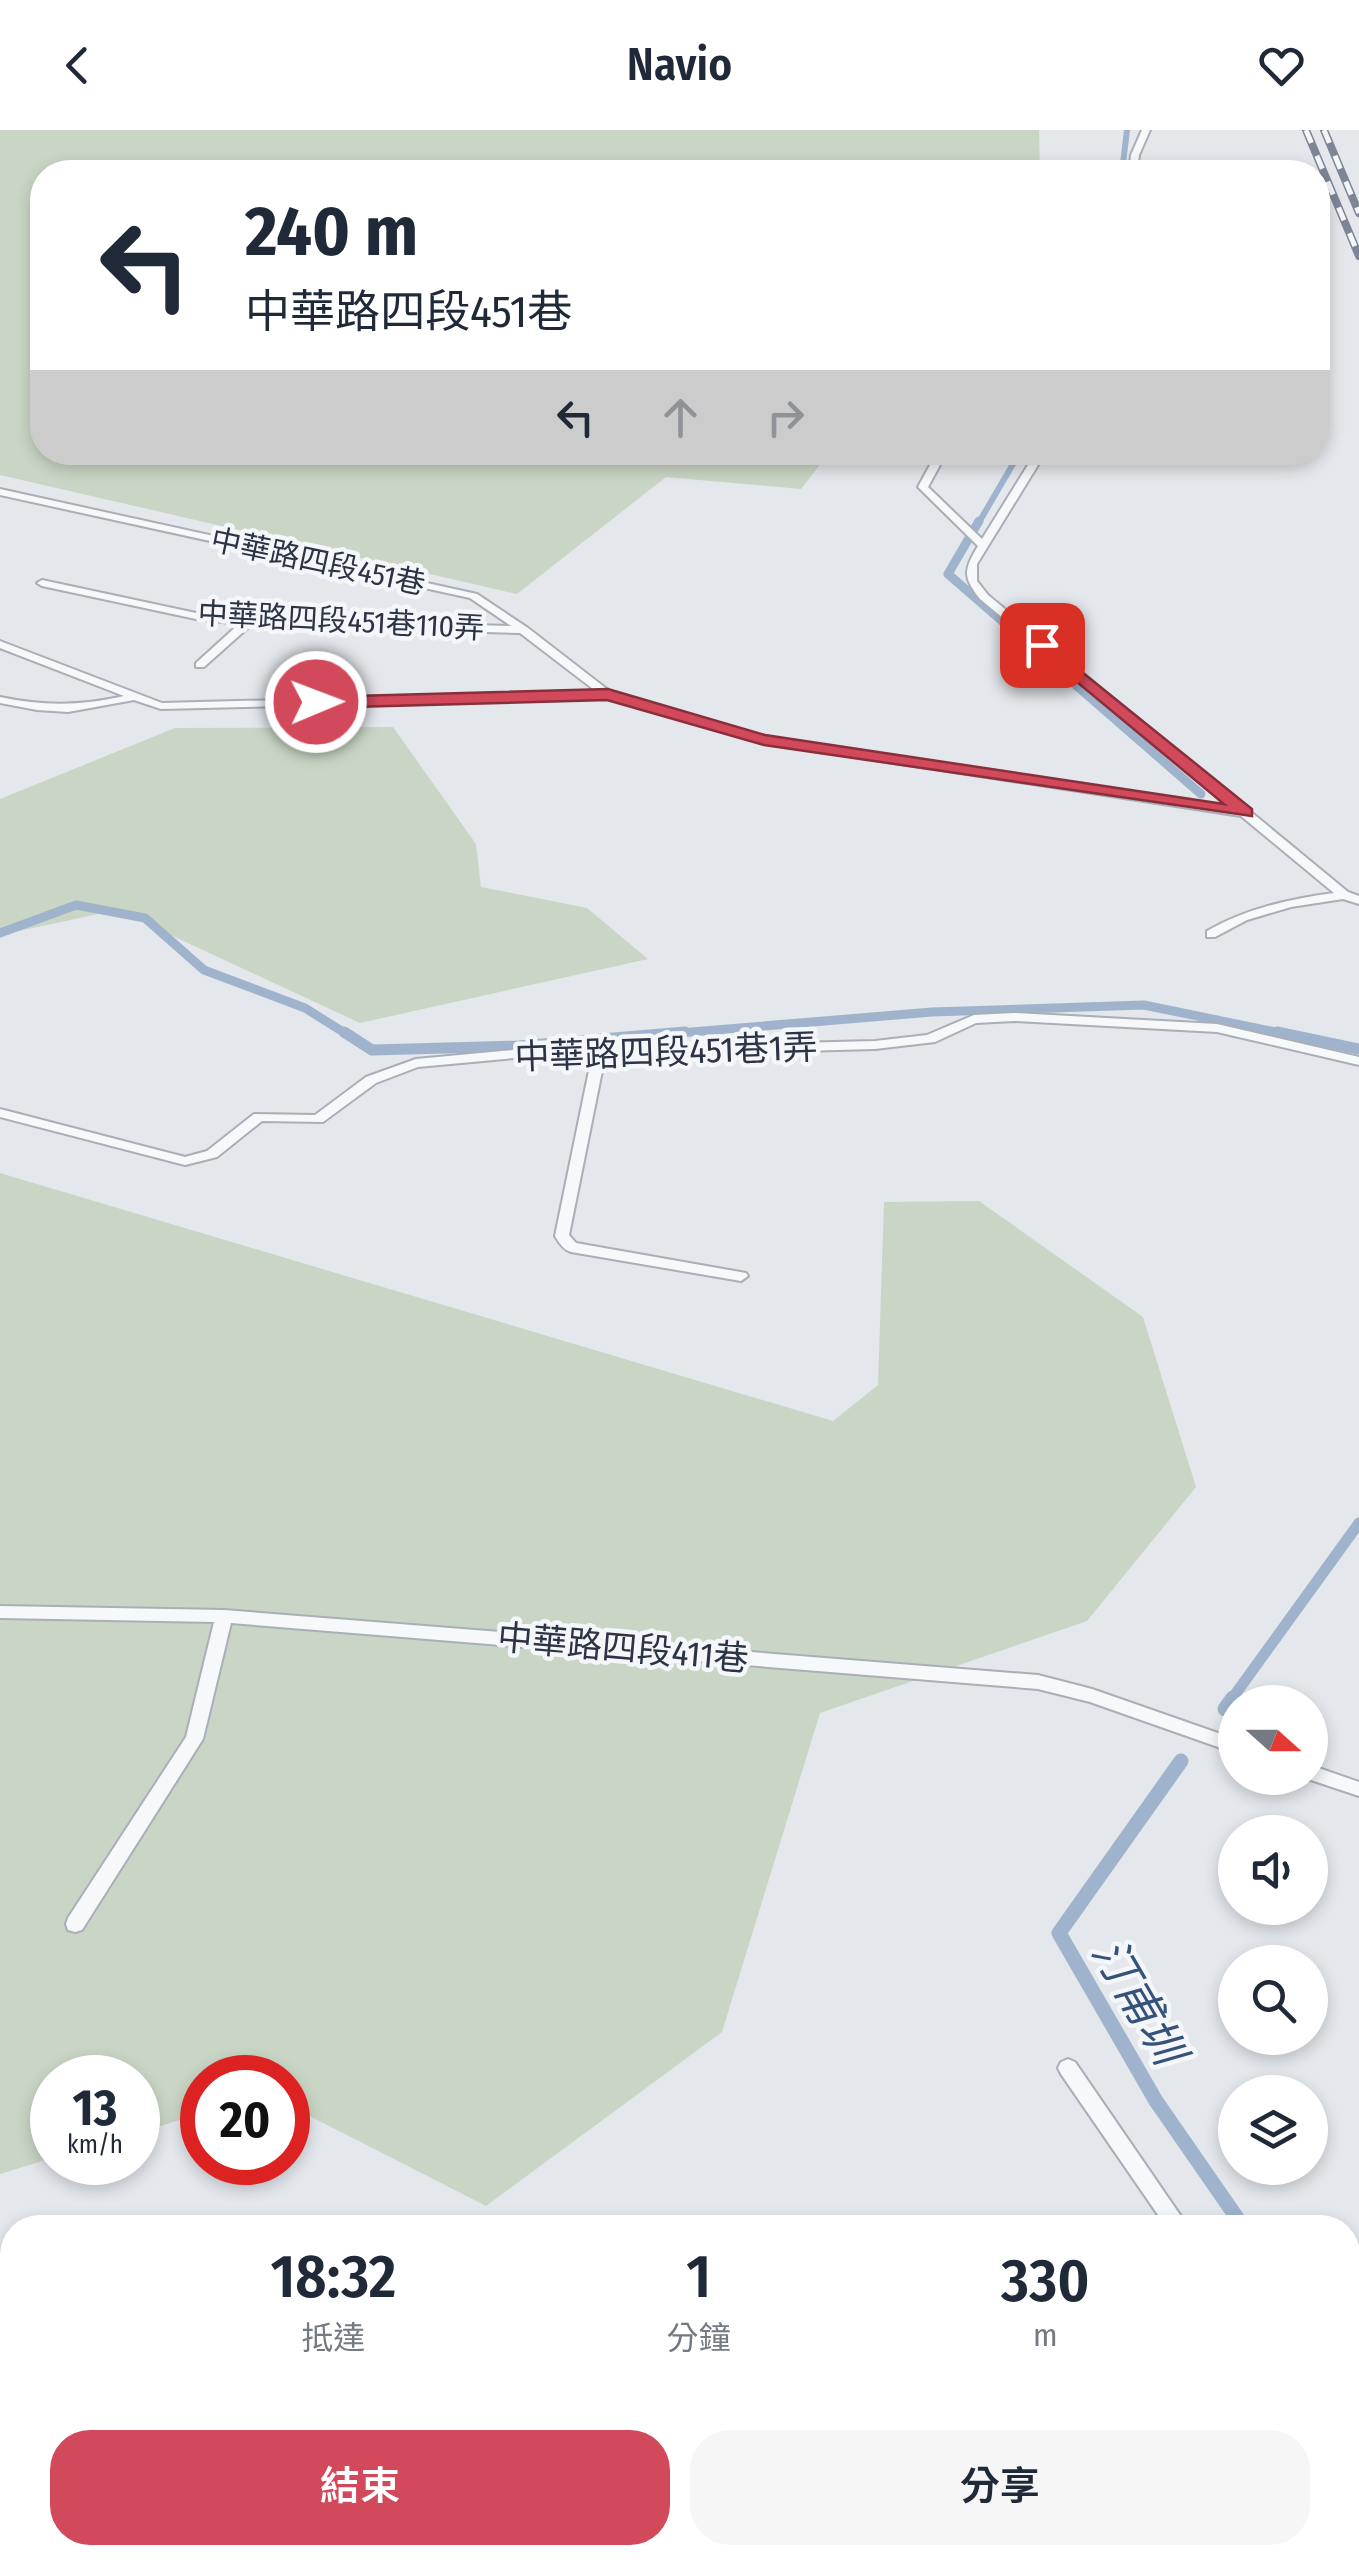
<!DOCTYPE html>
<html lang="zh-TW">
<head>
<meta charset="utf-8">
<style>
  :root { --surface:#fff; --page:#f6f6f7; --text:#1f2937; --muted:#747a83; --accent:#d1495b }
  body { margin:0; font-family:"Fira Sans Condensed","Noto Sans TC",sans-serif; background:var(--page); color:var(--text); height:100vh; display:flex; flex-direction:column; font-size:38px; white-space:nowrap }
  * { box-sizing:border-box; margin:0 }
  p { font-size:32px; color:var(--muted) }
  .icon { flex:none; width:55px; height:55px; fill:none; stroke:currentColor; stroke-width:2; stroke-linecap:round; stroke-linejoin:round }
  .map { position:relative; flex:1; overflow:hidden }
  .drawer { position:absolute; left:0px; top:2085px; width:1360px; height:350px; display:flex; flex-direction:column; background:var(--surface); border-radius:40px 40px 0 0; box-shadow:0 5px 15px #0003 }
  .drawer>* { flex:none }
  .banner { position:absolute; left:30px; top:30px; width:1300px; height:305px; border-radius:40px; box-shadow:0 5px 15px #0003; background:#fff; color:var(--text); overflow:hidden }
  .needle { width:65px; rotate:111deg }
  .tools { position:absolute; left:1218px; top:1555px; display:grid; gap:20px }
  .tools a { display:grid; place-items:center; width:110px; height:110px; border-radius:50%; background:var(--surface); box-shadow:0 5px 15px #0003; font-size:50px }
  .speed { position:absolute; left:30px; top:1925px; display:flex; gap:20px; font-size:50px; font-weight:700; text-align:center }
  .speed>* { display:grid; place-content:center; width:130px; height:130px; border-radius:50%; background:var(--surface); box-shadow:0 5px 15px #0003; line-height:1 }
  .speed small { font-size:25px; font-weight:400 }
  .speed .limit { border:15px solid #d22; background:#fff; color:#111 }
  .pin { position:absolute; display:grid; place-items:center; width:85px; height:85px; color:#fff; margin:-42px; border-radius:20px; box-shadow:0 5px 15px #0006 }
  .me { position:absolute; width:110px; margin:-55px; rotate:89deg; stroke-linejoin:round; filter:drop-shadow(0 0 8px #0008) }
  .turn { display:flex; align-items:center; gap:35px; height:210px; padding:0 50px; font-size:45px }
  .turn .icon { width:130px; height:130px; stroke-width:2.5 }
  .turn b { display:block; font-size:70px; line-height:85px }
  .lanes { display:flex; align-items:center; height:95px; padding:0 50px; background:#0003; justify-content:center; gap:50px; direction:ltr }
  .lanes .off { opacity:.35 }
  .eta { display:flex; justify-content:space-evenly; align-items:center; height:170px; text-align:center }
  .eta b { font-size:60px; font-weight:600; line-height:70px }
  .primary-button { display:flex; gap:20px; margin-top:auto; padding:20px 50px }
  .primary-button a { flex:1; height:115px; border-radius:40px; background:var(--accent); color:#fff; font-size:40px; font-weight:600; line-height:115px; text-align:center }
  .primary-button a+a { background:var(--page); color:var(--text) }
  header { display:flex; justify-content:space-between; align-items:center; height:130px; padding:0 50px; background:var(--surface); font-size:45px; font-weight:600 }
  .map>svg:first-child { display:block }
  .green { fill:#c9d6c5 }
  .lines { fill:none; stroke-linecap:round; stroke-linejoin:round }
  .stream-far3 { stroke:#9fb4cc; stroke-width:6 }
  .stream-far2 { stroke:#9fb4cc; stroke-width:9 }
  .stream-far1 { stroke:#9fb4cc; stroke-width:11 }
  .stream { stroke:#9fb4cc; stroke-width:15 }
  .service-casing { stroke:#a9aeb7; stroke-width:4 }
  .service { fill:#f7f8fa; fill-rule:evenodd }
  .rail-casing { stroke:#7d8696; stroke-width:8 }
  .rail { stroke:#f4f6f9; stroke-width:5; stroke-dasharray:14; stroke-linecap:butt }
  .route { fill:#d1495b; stroke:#882f3b; stroke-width:2.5 }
  .labels { text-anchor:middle; stroke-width:9; stroke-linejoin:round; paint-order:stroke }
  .far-street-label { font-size:30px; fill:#2b3445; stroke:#f4f6f9 }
  .street-label { font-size:35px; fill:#2b3445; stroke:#f4f6f9 }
  .near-water-label { font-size:45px; font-style:italic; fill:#34527a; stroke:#f4f6f9 }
</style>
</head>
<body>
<header><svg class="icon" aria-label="back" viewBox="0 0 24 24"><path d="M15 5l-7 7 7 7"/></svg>Navio<svg class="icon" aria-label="heart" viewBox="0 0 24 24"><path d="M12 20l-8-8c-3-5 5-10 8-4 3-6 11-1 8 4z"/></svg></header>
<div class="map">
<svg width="1359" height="2435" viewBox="0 0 1359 2435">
  <rect width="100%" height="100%" fill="#e4e7ec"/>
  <!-- green -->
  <g class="green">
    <polygon points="0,0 1039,0 1040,42 42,42 42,322 829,323 801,359 666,347 517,464 0,345"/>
    <polygon points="393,597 476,714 481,757 587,778 648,829 360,893 117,780 0,805 0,669 175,598"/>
    <polygon points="0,1043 833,1291 878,1255 884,1072 979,1071 1143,1187 1196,1357 1087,1491 820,1583 722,1902 486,2076 288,1975 288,1948 202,1948 202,1983 138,2003 138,1948 52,1948 52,2028 0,2044"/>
    <polygon points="0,2383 12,2385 12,2422 273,2422 318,2429 484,2422 1117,2422 1122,2435 0,2435"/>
  </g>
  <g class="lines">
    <!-- stream-far3 -->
    <g class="stream-far3">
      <polyline points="1122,42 1127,0"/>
      <polyline points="978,394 1020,322"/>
    </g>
    <!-- stream-far2 -->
    <g class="stream-far2">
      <polyline points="979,391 948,444 1201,664"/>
      <polyline points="0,803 76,775 145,788 204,840 305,878 348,905"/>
      <polyline points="655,905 932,882 1144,875 1290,905"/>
    </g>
    <!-- stream-far1 -->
    <g class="stream-far1">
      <polyline points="344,902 372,920 519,916 685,902"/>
      <polyline points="1277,902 1359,919"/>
      <polyline points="1231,1570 1359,1393"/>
    </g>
    <!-- stream -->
    <g class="stream">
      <polyline points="1225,1579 1233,1568"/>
      <polyline points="1181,1631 1059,1803 1156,1971 1244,2098"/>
      <polyline points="1348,2245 1359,2262"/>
    </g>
    <defs>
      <g id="service">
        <polygon points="1142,0 1150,0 1139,25 1137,42 1129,42 1131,25"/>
        <path d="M 920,322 L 930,322 L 940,335 L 928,357 L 982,409 L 1036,322 L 1046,322 L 977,434 L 977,451 L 988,465 L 1348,762 L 1359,766 L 1359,774 L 1343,769 L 1291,777 L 1247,790 L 1215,807 L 1207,807 L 1207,801 C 1246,779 1288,769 1334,763 L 1241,686 L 764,613 L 607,568 L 161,579 L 134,570 L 68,582 L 37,580 L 0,573 L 0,567 C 43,576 81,576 124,566 L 0,518 L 0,511 L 162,573 L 597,562 L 520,503 L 251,495 L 204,537 L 196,537 L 196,533 L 239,494 L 196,489 L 42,456 L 37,453 L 42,450 L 196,483 L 248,489 L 511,496 L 470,468 L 0,365 L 0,359 L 477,464 L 528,498 L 612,563 L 765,607 L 1231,677 L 980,469 C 963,447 963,441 978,416 L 918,357 L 930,335 Z"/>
        <path d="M 1014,883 L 1217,894 L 1359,927 L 1359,935 L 1217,902 L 1014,891 L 976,893 L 935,912 L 875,919 L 605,926 L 569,1105 L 576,1113 L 746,1143 L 748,1146 L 741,1151 L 571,1122 C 564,1120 559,1113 555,1106 L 592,926 L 514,928 L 418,937 L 376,953 L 323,992 L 262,991 L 217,1027 L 185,1035 L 0,987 L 0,979 L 185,1027 L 207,1021 L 254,984 L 315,985 L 366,947 L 416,929 L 514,920 L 875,911 L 927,905 L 974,885 Z"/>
        <polygon points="0,1476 224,1480 1038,1545 1092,1559 1235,1609 1235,1623 1090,1572 1038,1559 231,1493 203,1609 82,1800 75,1802 68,1800 66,1794 68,1788 186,1607 214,1492 0,1488"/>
        <polygon points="1310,1635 1359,1652 1359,1666 1305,1648 1310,1648"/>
        <polygon points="1068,1929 1075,1932 1189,2098 1167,2098 1061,1944 1058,1938 1061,1932"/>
        <path d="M 1348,2327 C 1359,2334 1359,2350 1359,2365 C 1343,2358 1347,2342 1348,2327 Z"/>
      </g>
    </defs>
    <!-- service casing -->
    <use href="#service" class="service-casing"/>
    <!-- service -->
    <use href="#service" class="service"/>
    <defs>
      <g id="rail">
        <polyline points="1306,0 1359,126"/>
        <polyline points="1324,0 1359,83"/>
      </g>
    </defs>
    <!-- rail casing -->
    <use href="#rail" class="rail-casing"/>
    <!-- rail -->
    <use href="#rail" class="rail"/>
  </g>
  <!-- route -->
  <polygon class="route" points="1042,510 1252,679 1252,686 764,615 607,570 316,578 308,572 316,567 608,559 765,605 1224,674 1036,518 1036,511"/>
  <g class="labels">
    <!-- far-street labels -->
    <g class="far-street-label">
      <text transform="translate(318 432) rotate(12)" y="10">中華路四段451巷</text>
      <text transform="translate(341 491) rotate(3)" y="10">中華路四段451巷110弄</text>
    </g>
    <!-- street labels -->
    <g class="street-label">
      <text transform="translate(666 922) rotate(-2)" y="12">中華路四段451巷1弄</text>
      <text transform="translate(623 1518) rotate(5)" y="12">中華路四段411巷</text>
    </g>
    <!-- near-water labels -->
    <g class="near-water-label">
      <text transform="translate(1139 1871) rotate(60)" y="16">汀甫圳</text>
    </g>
  </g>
</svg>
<div class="tools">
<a><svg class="needle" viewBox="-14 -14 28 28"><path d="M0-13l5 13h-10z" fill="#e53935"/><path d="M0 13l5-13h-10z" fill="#747a83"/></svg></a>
<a><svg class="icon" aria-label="sound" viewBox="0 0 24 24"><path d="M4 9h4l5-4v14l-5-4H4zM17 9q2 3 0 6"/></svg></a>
<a><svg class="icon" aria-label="search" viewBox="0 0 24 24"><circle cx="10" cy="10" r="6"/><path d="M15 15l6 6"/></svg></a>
<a><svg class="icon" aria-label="layers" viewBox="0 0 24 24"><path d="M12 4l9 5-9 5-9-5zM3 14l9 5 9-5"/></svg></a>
</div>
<div class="speed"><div>13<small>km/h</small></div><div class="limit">20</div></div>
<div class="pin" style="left:1042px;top:515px;background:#d93025"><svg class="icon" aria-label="arrive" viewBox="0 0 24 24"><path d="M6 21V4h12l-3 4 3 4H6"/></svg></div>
<svg class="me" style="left:316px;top:572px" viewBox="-20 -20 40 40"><circle r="17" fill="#d1495b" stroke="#fff" stroke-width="3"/><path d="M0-11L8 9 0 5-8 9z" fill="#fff"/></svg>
<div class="banner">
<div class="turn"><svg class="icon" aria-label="left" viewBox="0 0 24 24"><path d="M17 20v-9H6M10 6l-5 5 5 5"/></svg><div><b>240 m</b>中華路四段451巷</div></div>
<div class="lanes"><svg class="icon" aria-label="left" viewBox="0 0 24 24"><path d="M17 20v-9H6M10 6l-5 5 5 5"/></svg><svg class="icon off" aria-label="ahead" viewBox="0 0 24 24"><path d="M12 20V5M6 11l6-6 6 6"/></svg><svg class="icon off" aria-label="right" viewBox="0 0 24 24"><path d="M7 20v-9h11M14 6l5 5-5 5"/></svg></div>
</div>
<section class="drawer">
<div class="eta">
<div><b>18:32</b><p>抵達</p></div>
<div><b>1</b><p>分鐘</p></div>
<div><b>330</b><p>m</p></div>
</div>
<div class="primary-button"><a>結束</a><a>分享</a></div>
</section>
</div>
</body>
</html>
